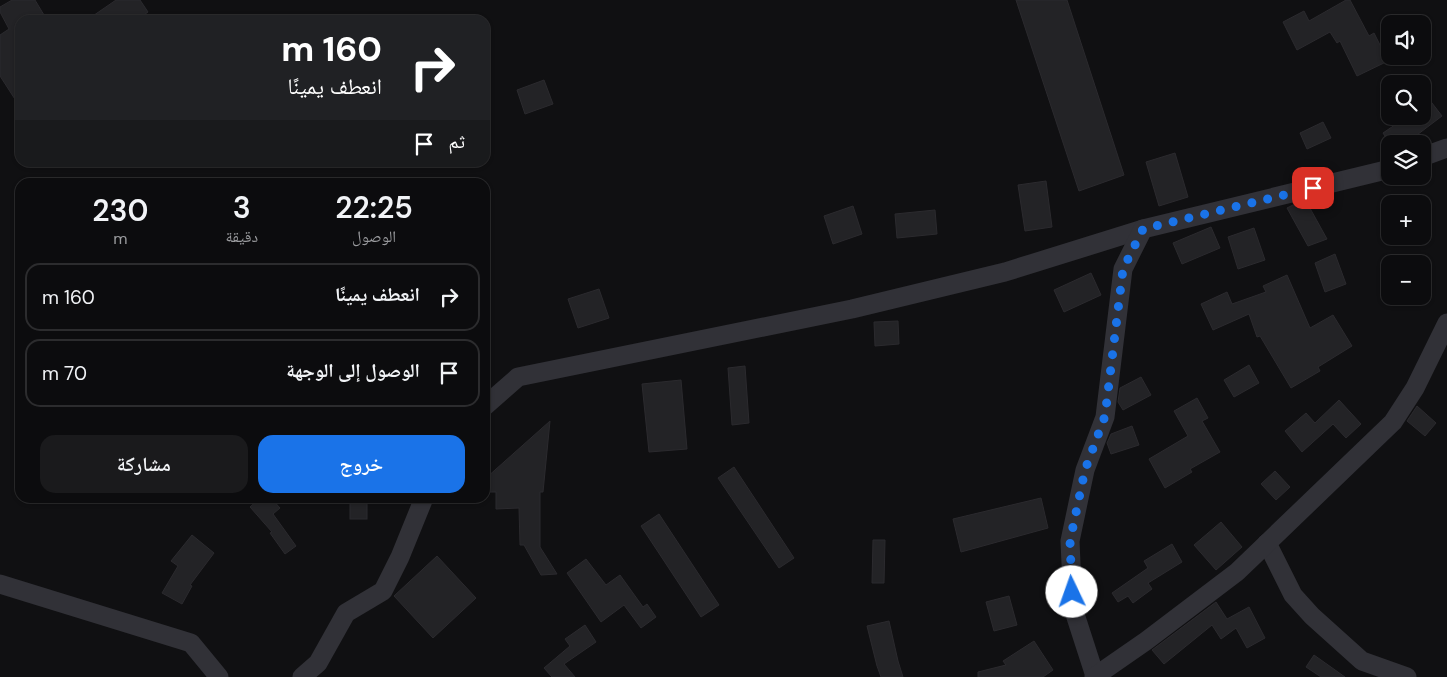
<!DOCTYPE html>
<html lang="ar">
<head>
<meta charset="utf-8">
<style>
  :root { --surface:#0c0c0e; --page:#1a1a1c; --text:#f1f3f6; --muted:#9a9b9e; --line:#2c2c2e; --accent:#1a73e8 }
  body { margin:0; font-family:"DM Sans","Noto Naskh Arabic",sans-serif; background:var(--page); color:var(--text); direction:rtl; height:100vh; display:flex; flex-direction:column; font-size:19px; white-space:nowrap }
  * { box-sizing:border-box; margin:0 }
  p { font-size:16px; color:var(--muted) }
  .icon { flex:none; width:28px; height:28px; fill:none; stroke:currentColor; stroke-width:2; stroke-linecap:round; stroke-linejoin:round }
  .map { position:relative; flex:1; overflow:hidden; direction:ltr }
  .drawer { position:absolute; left:15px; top:178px; width:475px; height:325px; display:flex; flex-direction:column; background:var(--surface); border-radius:15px; box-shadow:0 1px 4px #0004,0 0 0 1px var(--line); direction:rtl }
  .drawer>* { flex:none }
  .guide { position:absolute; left:15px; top:15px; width:475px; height:152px; border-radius:15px; box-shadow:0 1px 4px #0004,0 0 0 1px var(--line); direction:rtl; background:#202124; color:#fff; overflow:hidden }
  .tools { position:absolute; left:1381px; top:15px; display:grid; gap:10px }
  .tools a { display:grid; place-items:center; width:50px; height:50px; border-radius:10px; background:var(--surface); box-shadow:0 1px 4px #0004,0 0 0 1px var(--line); font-size:25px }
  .pin { position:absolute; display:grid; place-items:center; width:42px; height:42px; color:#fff; margin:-21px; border-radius:10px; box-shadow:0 2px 8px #0006 }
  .me { position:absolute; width:55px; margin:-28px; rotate:357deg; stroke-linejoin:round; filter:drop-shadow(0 0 4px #0008) }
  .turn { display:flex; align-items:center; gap:18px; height:105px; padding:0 25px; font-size:22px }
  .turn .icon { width:65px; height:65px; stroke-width:2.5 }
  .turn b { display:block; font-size:35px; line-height:42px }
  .then { display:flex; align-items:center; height:48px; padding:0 25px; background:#0003; gap:10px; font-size:19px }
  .eta { display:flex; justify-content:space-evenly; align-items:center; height:85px; text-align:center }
  .eta b { font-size:30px; font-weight:600; line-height:35px }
  .primary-button { display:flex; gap:10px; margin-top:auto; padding:10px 25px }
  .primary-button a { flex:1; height:58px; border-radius:15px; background:var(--accent); color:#fff; font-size:20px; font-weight:600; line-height:58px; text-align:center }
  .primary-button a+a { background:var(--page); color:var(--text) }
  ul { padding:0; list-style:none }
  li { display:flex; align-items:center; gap:15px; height:68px; margin:0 10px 8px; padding:0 15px; border:2px solid var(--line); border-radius:15px }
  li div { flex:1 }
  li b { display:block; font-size:19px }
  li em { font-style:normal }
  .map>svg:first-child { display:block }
  .building { fill:#232326; stroke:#2b2a2e }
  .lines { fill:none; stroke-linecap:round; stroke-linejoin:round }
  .street { stroke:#313137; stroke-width:19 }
  .route { stroke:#1a73e8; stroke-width:9; stroke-dasharray:0 16.2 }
</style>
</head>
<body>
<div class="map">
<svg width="1447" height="677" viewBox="0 0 1447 677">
  <rect width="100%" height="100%" fill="#101012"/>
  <!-- building -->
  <g class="building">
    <polygon points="12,0 35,0 47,20 20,20 20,107 0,76 0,35 9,29 0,12 0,7"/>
    <polygon points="116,0 140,0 148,12 137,20 87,20"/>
    <polygon points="1016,0 1067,0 1124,175 1079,191"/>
    <polygon points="1346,0 1350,0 1369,36 1374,33 1388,61 1357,76 1340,41 1337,43 1330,32 1297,50 1283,22 1304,11 1309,21"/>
    <polygon points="544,80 553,104 525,114 517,90"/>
    <polygon points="1422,90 1442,116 1405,144 1390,144 1383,133 1408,116 1422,116"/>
    <polygon points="1323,122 1331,138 1307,149 1300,133"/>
    <polygon points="1175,153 1188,197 1159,206 1146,162"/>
    <polygon points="1046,181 1052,227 1025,231 1018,185"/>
    <polygon points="1306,201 1327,239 1308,246 1287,208 1297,203"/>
    <polygon points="853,206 862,234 833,244 824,216"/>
    <polygon points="935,210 937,234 897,238 895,214"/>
    <polygon points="1211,227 1220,248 1182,264 1173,243"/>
    <polygon points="1254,228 1265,260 1238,269 1228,237"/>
    <polygon points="1335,254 1346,284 1325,292 1315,263"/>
    <polygon points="1091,273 1101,295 1064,312 1054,290"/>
    <polygon points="1287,275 1310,328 1333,315 1352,346 1318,367 1320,371 1291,388 1260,336 1257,337 1249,314 1213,330 1201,304 1227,292 1232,304 1266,292 1263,286"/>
    <polygon points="599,289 609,318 578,328 568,299"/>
    <polygon points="898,321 899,344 875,346 874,322"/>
    <polygon points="1249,365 1259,383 1234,397 1224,380"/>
    <polygon points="745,366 749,423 732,425 728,368"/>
    <polygon points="1141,377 1151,395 1123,410 1118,402 1120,388"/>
    <polygon points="681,380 687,449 649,452 642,384"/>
    <polygon points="1197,398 1208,418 1202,421 1220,452 1190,469 1192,472 1165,488 1149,459 1188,436 1174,411"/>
    <polygon points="1339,400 1361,424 1346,438 1333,424 1302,452 1285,431 1306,413 1315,423"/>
    <polygon points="1417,406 1436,423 1425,436 1407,421"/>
    <polygon points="550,421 543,492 540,492 540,547 557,574 541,575 524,545 520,545 519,508 496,509 496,492 486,492 486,478"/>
    <polygon points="1132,426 1139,445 1111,454 1107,443 1111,434"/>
    <polygon points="734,467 794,558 779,568 718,478"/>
    <polygon points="1275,471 1290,487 1276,500 1261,484"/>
    <polygon points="260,498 271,498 280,508 273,514 296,546 285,554 270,533 272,532 250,507"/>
    <rect x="350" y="498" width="17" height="21"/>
    <polygon points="1041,498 1048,528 961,552 953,519"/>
    <polygon points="659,514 719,605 701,617 641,526"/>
    <polygon points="1221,522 1242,547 1216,570 1194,545"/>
    <polygon points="192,535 214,553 190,585 192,586 182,604 162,593 178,566 171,561"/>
    <polygon points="873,540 885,540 884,583 872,583"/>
    <polygon points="1172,544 1182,562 1148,583 1152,589 1133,603 1128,596 1118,602 1112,593 1148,568 1144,561"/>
    <polygon points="437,556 476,598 433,638 394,596"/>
    <polygon points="586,559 606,585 620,575 643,607 647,604 656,617 641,628 624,605 601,622 567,573"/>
    <polygon points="1009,596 1017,625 994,631 986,602"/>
    <polygon points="1216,602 1227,619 1249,607 1265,638 1247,648 1236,628 1221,639 1212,625 1164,664 1152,650"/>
    <polygon points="889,621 898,661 903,677 881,677 877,666 867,626"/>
    <polygon points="585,625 596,642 564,664 575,677 552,677 544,668 570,646 565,639"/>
    <polygon points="1034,641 1053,670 1043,677 978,677 978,672 1006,665 1003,661"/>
    <polygon points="1314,655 1345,677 1321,677 1306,667"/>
  </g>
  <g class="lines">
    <!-- street -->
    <g class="street">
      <polyline points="1422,157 1447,148"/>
      <polyline points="485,406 518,377 852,309 1005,272 1143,229"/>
      <polyline points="1267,543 1293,595 1312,616 1362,661 1407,677"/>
      <polyline points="0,584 191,643 219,677"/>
      <polyline points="1095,676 1073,608 1070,541 1085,470 1105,417 1123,269 1143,229 1390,169"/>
      <polyline points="302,677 318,663 346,613 383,591 400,557 424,498"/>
      <polyline points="1094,677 1146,641 1237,572 1393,422 1415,388 1447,323"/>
    </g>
  </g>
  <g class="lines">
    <!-- route -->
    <polyline class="route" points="1072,592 1070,541 1085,470 1105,416 1123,269 1143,229 1313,188"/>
  </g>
</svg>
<div class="tools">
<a><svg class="icon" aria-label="sound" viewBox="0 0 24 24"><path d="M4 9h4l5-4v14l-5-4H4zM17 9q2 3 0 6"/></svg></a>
<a><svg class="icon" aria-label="search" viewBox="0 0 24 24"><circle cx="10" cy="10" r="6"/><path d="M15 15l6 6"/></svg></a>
<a><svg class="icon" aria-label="layers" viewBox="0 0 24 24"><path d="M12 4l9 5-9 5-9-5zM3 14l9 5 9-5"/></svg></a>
<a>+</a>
<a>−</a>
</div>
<div class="pin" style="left:1313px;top:188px;background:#d93025"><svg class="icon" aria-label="arrive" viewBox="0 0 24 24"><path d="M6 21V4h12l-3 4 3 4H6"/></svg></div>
<svg class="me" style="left:1072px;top:592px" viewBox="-20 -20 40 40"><circle r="19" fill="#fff"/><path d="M0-13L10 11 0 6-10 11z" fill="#1a73e8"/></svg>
<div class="guide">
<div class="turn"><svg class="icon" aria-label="right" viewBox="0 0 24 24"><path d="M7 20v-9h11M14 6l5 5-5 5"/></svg><div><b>160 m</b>انعطف يمينًا</div></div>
<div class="then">ثم<svg class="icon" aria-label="arrive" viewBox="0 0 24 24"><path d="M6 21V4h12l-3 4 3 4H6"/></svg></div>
</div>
<section class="drawer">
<div class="eta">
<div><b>22:25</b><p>الوصول</p></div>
<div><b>3</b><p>دقيقة</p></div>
<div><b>230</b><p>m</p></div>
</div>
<ul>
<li><svg class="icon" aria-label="right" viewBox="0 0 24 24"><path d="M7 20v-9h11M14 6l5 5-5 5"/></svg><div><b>انعطف يمينًا</b></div><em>160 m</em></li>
<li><svg class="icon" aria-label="arrive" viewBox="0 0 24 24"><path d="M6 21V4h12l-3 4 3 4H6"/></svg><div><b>الوصول إلى الوجهة</b></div><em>70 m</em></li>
</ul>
<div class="primary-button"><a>خروج</a><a>مشاركة</a></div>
</section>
</div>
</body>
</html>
